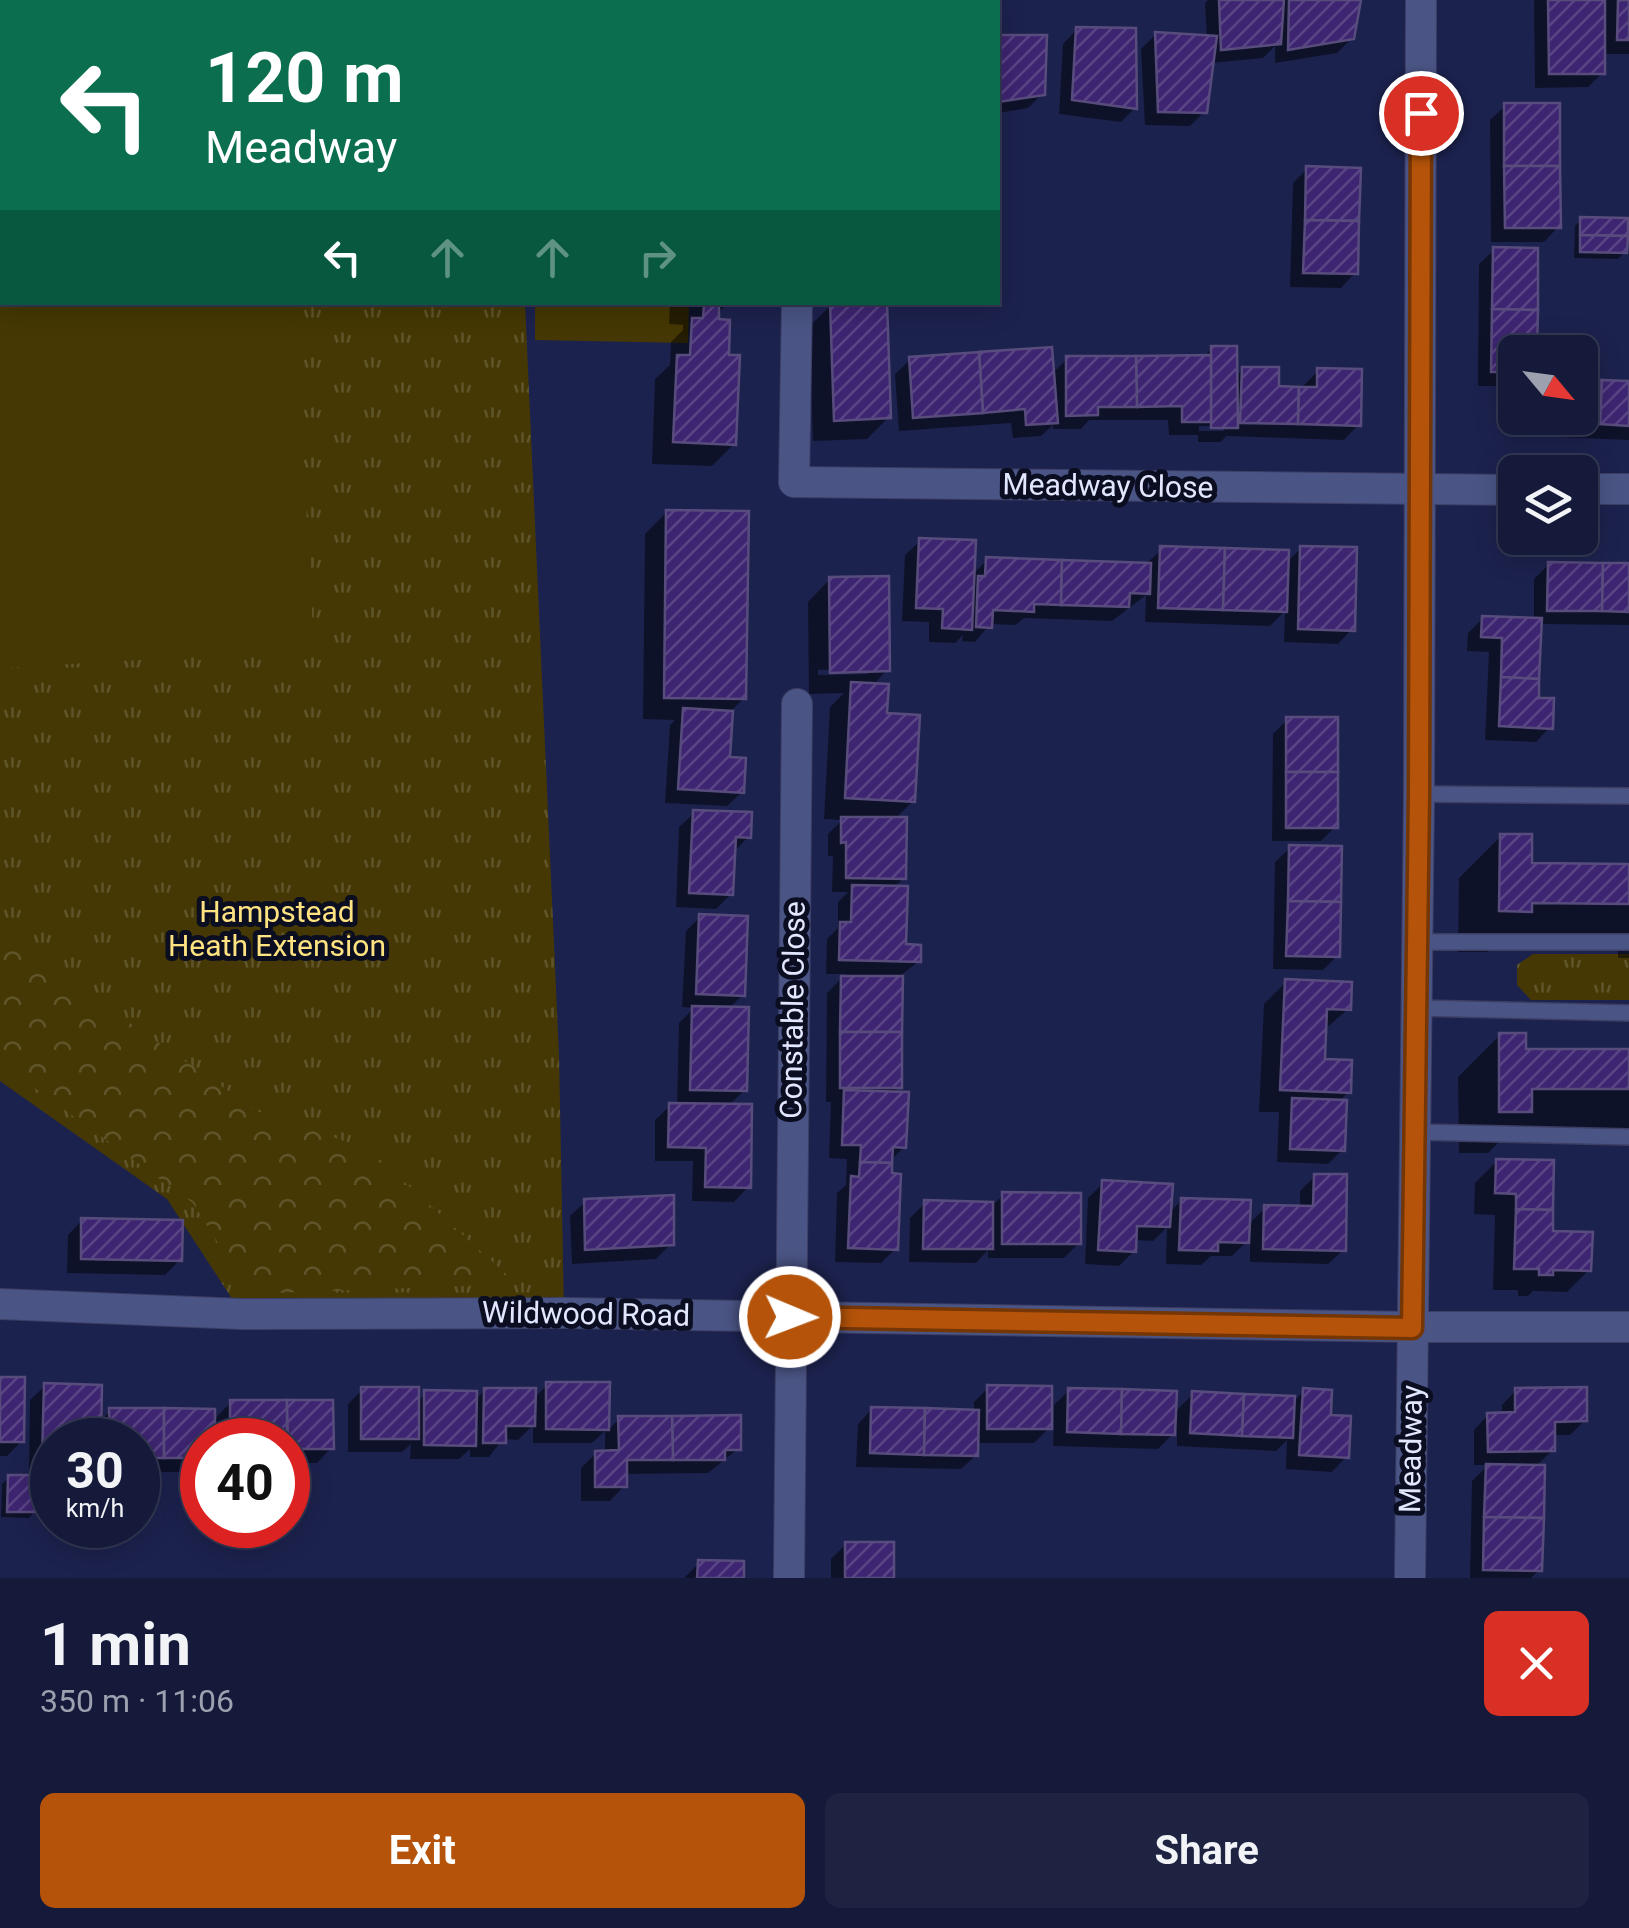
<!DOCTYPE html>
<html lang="en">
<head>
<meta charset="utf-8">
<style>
  :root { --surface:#151a3a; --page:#1e2342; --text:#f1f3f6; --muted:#9da1af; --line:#343854; --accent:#b45309 }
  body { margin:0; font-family:Roboto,sans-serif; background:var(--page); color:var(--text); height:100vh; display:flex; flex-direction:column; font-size:38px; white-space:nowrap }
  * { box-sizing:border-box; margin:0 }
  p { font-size:32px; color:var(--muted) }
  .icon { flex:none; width:55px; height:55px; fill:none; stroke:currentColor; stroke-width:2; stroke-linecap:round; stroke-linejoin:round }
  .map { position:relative; height:1578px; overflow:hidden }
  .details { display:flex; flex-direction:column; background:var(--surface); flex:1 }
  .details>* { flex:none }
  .hud { position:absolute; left:0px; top:0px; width:1000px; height:305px; box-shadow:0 5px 25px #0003,0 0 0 2px var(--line); background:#0b6e4f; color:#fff; overflow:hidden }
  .needle { width:65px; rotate:119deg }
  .tools { position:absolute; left:1498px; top:335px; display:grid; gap:20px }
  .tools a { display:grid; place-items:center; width:100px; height:100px; border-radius:15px; background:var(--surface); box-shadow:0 5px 25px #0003,0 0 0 2px var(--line); font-size:50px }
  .speed { position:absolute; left:30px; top:1418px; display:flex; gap:20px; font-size:50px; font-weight:700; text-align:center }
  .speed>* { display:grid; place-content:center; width:130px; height:130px; border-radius:50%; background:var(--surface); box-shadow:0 5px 25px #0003,0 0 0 2px var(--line); line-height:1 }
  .speed small { font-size:25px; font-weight:400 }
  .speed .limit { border:15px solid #d22; background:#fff; color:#111 }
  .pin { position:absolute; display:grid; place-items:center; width:85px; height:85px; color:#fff; margin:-42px; border:5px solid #fff; border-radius:50%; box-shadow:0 2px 10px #0007 }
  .me { position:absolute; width:110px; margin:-55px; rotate:91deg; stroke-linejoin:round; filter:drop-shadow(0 0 8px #0008) }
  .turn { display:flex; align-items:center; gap:35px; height:210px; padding:0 40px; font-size:45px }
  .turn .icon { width:130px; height:130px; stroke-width:2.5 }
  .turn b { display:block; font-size:70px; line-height:85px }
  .lanes { display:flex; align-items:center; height:95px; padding:0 40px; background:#0003; justify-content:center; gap:50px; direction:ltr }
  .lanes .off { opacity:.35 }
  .round { display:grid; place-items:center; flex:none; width:105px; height:105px; border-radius:15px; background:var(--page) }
  .head { display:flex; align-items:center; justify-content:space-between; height:170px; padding:0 40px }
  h1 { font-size:60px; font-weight:700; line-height:75px }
  .primary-button { display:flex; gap:20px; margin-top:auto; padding:20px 40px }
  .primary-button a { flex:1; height:115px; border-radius:15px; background:var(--accent); color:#fff; font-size:40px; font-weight:700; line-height:115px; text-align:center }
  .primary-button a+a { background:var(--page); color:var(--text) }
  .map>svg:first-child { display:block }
  .grass { fill:url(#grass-tufts) }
  .forest { fill:url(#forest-crowns) }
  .pitch { fill:#453804 }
  .shadow { fill:#0007; fill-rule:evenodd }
  .building { fill:url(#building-hatch); stroke:#584c7d; stroke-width:2.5 }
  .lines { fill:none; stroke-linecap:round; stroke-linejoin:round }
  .lane-casing { stroke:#3c3e63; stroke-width:18 }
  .street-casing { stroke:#3c3e63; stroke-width:32 }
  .secondary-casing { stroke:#3c3e63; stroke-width:32 }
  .lane { stroke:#4b5585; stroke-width:15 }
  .street { stroke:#4b5585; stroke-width:30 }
  .secondary { stroke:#4b5585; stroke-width:30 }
  .route-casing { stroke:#753606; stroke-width:25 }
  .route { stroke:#b45309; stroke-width:18 }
  .labels { text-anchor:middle; stroke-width:10; stroke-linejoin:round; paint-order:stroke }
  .street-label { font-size:30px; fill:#e1e7fe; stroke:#0b0e21 }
  .park-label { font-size:30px; fill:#fee380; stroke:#0b0e21 }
</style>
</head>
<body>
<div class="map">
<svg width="1629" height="1578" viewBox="0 0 1629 1578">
  <defs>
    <pattern id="grass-tufts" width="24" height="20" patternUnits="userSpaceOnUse" patternTransform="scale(2.5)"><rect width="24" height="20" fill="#453804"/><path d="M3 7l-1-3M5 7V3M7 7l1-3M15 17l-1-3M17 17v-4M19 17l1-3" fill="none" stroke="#60552a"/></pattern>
    <pattern id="forest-crowns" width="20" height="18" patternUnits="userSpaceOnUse" patternTransform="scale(2.5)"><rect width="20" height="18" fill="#453804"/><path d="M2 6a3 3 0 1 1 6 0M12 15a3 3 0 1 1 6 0" fill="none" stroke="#60552a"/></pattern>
    <pattern id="building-hatch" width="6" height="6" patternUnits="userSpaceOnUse" patternTransform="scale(2.5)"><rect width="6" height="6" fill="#3e2571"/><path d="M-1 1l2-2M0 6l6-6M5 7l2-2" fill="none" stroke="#5a4586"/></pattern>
  </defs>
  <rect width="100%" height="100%" fill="#1c224e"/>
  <!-- grass -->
  <g class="grass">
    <polygon points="0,0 514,0 514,2 2,2 2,302 525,303 559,1055 564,1313 242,1314 167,1199 0,1081"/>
    <polygon points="1533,954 1629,954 1629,1000 1531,1000 1517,985 1517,965"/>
  </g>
  <!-- forest -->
  <polygon class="forest" points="0,926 37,959 259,1112 368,1149 517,1284 250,1294 193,1203 0,1063"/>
  <!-- pitch -->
  <g class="pitch">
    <polygon points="0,27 2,27 2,302 295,303 314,650 0,668"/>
    <polygon points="535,303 689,303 688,343 535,340"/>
  </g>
  <!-- shadow -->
  <g class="shadow">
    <polygon points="1208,0 1359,0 1352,38 1337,53 1275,63 1275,46 1263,58 1211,63 1204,112 1190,126 1145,125 1141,49 1156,34 1207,38 1205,3"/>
    <polygon points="1534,0 1602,0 1602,4 1606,0 1629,0 1629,54 1603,54 1603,72 1588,87 1535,88"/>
    <polygon points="1077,29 1135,108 1121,122 1059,114 1063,44"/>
    <polygon points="998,37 1045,37 1042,94 1028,108 998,113"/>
    <polygon points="1505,106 1558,227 1544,242 1491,242 1490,120"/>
    <polygon points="1307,169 1355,273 1341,288 1290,287 1293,183"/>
    <polygon points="1581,220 1625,252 1618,259 1574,258 1575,226"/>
    <polygon points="1494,250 1536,250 1534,352 1515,352 1515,386 1478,386 1479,264"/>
    <polygon points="670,302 729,302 716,315 726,357 734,444 712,466 652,464 655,379 670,365 671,342 683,330 683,325 669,324"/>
    <polygon points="831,305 889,417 867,439 813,441 809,327"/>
    <path d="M 1212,348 L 1235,377 L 1243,369 L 1276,389 L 1304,390 L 1304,385 L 1318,371 L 1358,425 L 1344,440 L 1226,436 L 1221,442 L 1198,442 L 1198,435 L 1169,435 L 1168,420 L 1089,420 L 1081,429 L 1053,429 L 1053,425 L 1041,436 L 1013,438 L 1011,423 L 899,431 L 895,374 L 910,360 L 1052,374 L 1067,359 L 1203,358 ZM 1199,426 L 1224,426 L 1224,431 L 1199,431 Z"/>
    <polygon points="1580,382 1629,384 1629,440 1534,436 1535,418 1580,418"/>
    <polygon points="667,512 744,698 730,712 727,759 742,792 727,806 665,803 670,725 675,720 643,719 645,534"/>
    <polygon points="920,541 972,575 987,560 1147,563 1162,549 1286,563 1301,548 1352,629 1338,644 1284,642 1285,611 1270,626 1145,622 1146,595 1112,621 1024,618 1016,625 990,624 975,642 962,641 963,635 955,643 929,642 929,622 902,621 905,555"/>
    <polygon points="1549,564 1629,565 1629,625 1539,624 1536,700 1550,727 1536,742 1485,740 1489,652 1467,651 1468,633 1483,618 1534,620 1534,579"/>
    <path d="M 830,579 L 887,670 L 872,686 L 913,801 L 894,820 L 904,878 L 893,888 L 904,947 L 919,961 L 900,976 L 899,1087 L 893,1094 L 904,1147 L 890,1161 L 895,1249 L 881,1263 L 835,1262 L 837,1193 L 846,1185 L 847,1159 L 829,1158 L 831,1102 L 826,1102 L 827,993 L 846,974 L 826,974 L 827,939 L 838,928 L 838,902 L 848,892 L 832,892 L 833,856 L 828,856 L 828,834 L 842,820 L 824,819 L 830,707 L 844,693 L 809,694 L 808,602 ZM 868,669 L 868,674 L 818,675 L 818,670 Z"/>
    <polygon points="1288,719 1335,827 1321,841 1272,841 1273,734"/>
    <polygon points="694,813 748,837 733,853 731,894 716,909 676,907 679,827"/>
    <polygon points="1501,836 1529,866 1625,867 1629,862 1629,958 1618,958 1618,945 1496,944 1488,952 1458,952 1459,878"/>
    <polygon points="1290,848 1337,956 1323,970 1273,969 1275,862"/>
    <polygon points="700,917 743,995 728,1009 745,1090 728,1106 748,1187 734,1202 692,1201 693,1161 655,1161 655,1120 670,1106 677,1106 679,1023 694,1008 682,1007 686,931"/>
    <polygon points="1286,982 1348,1009 1323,1031 1322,1062 1348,1092 1338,1103 1342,1150 1328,1164 1277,1162 1279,1112 1259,1112 1264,1004"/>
    <polygon points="1500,1035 1523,1052 1629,1051 1629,1142 1512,1129 1488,1153 1459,1153 1458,1077"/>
    <polygon points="1497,1161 1550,1234 1589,1270 1567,1292 1533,1291 1528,1296 1518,1296 1518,1290 1493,1290 1495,1215 1474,1214 1475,1183"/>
    <polygon points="1315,1176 1343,1250 1328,1264 1250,1262 1250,1238 1232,1256 1211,1256 1201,1265 1166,1264 1167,1227 1153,1241 1134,1240 1134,1251 1119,1266 1085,1264 1088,1198 1103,1183 1168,1214 1182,1200 1248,1225 1266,1207 1300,1208 1300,1191"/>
    <polygon points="1003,1195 1079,1243 1064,1258 988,1258 988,1250 976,1263 909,1262 910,1218 925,1203 994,1204"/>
    <polygon points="585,1202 671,1244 656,1259 572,1264 570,1216"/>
    <polygon points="82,1220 180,1260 165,1275 67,1273 68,1235"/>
    <polygon points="0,1380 22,1441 7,1456 0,1456"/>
    <polygon points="547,1385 607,1385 607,1431 619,1419 739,1448 708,1473 624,1474 624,1486 610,1501 581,1501 581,1468 596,1453 605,1453 605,1431 592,1443 533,1443 533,1425 518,1440 503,1439 489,1457 470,1457 470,1449 459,1459 410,1459 411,1444 402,1452 348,1452 348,1404 362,1390 417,1402 426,1393 474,1401 485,1390 533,1399"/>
    <polygon points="45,1386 99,1423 110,1411 213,1421 231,1402 331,1403 331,1448 317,1463 288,1463 288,1440 202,1440 202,1468 198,1472 138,1472 138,1440 52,1440 52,1473 29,1473 30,1400"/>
    <polygon points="988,1388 1054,1423 1054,1405 1069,1390 1173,1414 1193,1394 1296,1399 1304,1391 1328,1417 1346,1457 1332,1472 1286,1469 1287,1440 1276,1451 1177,1446 1177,1430 1158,1449 1053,1446 1054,1423 1034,1443 976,1443 976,1455 961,1469 856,1467 858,1424 872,1409 974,1412 974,1402"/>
    <polygon points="1516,1390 1585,1420 1570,1435 1553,1435 1553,1450 1535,1467 1539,1570 1531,1578 1470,1578 1472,1481 1488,1465 1474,1465 1474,1430 1488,1415 1502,1415 1502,1405"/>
    <polygon points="9,1478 35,1511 29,1518 1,1517 2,1484"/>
    <polygon points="846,1544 891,1578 831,1578 831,1559"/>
    <polygon points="699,1563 741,1578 684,1578"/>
  </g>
  <!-- building -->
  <g class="building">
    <polygon points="1219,0 1284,0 1281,44 1221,50"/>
    <polygon points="1289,0 1361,0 1354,39 1288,50"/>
    <polygon points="1548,0 1605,0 1605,74 1549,74"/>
    <polygon points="1618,0 1629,0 1629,40 1617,40"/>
    <polygon points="1076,27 1136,28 1137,109 1072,100"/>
    <polygon points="1155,32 1217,36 1207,113 1158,112"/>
    <polygon points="998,35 1047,35 1045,95 998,102"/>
    <rect x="1504" y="103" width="56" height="63"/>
    <polygon points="1306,166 1361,168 1359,221 1305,220"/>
    <polygon points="1504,166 1560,166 1561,228 1505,228"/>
    <polygon points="1580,217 1628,218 1628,236 1580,235"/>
    <polygon points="1305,220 1359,221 1358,274 1303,273"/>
    <polygon points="1580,235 1628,236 1627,253 1580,252"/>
    <polygon points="1493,247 1538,248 1538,310 1492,309"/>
    <polygon points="719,302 719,319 730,320 729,355 740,355 736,445 673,442 677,355 690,355 692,318 703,318 704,304 690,302"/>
    <polygon points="887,302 891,418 834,421 830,303"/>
    <polygon points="1492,309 1538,310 1537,352 1515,352 1515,372 1491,372"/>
    <polygon points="1211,346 1237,346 1238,428 1211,428"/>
    <polygon points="1052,347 1058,423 1026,425 1025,409 983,413 979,352"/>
    <polygon points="979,352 983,413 913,418 909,357"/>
    <polygon points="1211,355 1211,422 1182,422 1182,406 1137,407 1136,356"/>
    <polygon points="1066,356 1136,356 1137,407 1098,407 1098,415 1066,416"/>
    <polygon points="1242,367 1279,367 1279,386 1299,387 1298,424 1240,423"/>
    <polygon points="1317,368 1362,369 1361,426 1298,424 1299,387 1317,387"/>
    <polygon points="1580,379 1602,380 1600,424 1548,422 1548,418 1580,418"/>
    <polygon points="1602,380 1629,381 1629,426 1600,424"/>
    <polygon points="666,510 749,511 746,699 664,698"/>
    <polygon points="919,538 976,540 972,630 942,628 943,609 916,608"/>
    <polygon points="1160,546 1225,548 1223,610 1158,608"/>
    <polygon points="1300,546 1357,547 1355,631 1298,629"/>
    <polygon points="1225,548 1289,550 1287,612 1223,610"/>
    <polygon points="986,557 1062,560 1061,605 1034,604 1034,612 993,610 992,628 976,627 978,576 985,576"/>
    <polygon points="1062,560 1151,563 1150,594 1130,593 1129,607 1061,605"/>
    <polygon points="1548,562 1603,563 1602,611 1547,611"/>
    <polygon points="1603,563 1629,563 1629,612 1602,611"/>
    <polygon points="889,576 890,671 830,673 829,577"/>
    <polygon points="1482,616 1542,618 1539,679 1501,677 1502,638 1481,637"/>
    <polygon points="1501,677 1539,679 1539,698 1554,698 1553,729 1499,726"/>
    <polygon points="851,682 889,684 887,713 920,715 915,802 845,798"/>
    <polygon points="683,708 733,711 730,757 746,758 744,793 678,789"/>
    <rect x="1286" y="717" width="52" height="55"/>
    <rect x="1286" y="772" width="52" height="56"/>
    <polygon points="693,810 752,812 751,838 736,837 733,895 689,893"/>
    <polygon points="841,817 907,817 906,879 846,878 846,842 841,843"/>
    <polygon points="1500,834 1532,834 1532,863 1629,864 1629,904 1532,903 1532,912 1499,911"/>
    <polygon points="1289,845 1342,846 1341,902 1288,901"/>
    <polygon points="852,885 908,886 906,944 921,945 921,962 839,960 840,922 851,922"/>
    <polygon points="1288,901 1341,902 1340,957 1286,956"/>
    <polygon points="699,914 748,916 745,996 696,994"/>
    <polygon points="841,976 903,976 902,1032 840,1032"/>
    <polygon points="1285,979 1352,982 1351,1010 1327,1009 1325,1059 1352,1060 1351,1093 1280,1090"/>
    <polygon points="692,1006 749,1007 747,1091 690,1090"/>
    <rect x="840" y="1032" width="62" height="56"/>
    <polygon points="1499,1033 1526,1033 1526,1049 1629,1049 1629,1089 1532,1089 1532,1112 1499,1112"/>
    <polygon points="844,1090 909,1092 906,1148 893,1147 892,1163 860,1162 861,1145 842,1145"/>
    <polygon points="1292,1098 1347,1100 1345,1151 1290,1149"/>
    <polygon points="669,1103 752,1104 751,1188 705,1187 706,1148 668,1147"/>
    <polygon points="1496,1159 1554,1160 1553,1210 1516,1209 1516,1194 1495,1193"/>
    <polygon points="860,1162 892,1163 892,1173 901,1174 898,1250 848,1248 851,1176 859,1177"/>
    <polygon points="1314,1174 1347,1174 1346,1251 1263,1249 1264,1205 1313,1206"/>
    <polygon points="1102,1180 1173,1184 1170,1227 1137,1226 1136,1252 1098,1250"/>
    <polygon points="1002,1192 1081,1193 1081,1244 1002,1244"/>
    <polygon points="674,1195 674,1245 585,1250 584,1199"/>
    <polygon points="1181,1198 1251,1200 1249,1243 1218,1242 1218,1251 1179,1250"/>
    <polygon points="924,1200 993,1202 993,1249 923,1249"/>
    <polygon points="1516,1209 1553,1210 1553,1231 1593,1232 1591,1271 1553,1270 1553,1275 1539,1275 1539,1269 1514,1269"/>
    <polygon points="81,1218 183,1220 182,1261 81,1259"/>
    <polygon points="0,1377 25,1377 24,1442 0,1442"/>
    <polygon points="546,1382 610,1382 609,1430 546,1429"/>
    <polygon points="44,1383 102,1385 101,1440 52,1440 52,1459 42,1459"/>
    <polygon points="987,1385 1052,1386 1052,1429 987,1429"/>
    <rect x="361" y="1387" width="58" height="52"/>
    <polygon points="1587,1387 1587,1421 1555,1422 1555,1451 1488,1452 1487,1413 1515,1412 1515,1388"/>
    <polygon points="484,1388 536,1388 535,1426 506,1426 506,1443 483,1443"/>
    <polygon points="1068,1388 1122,1389 1121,1434 1067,1432"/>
    <polygon points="1303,1388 1332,1390 1331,1415 1351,1416 1349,1458 1299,1455"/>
    <polygon points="1122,1389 1177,1391 1175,1435 1121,1434"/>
    <polygon points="424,1390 477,1391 476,1446 424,1445"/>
    <polygon points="1192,1391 1244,1394 1242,1436 1190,1433"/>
    <polygon points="1244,1394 1295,1396 1293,1438 1242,1436"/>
    <rect x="230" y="1400" width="57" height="40"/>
    <polygon points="287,1400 333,1400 334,1449 288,1449"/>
    <polygon points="871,1407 925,1408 924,1455 870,1453"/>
    <polygon points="109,1408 164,1408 164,1458 138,1458 138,1440 110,1440"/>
    <polygon points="164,1408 215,1409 215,1440 202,1440 202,1458 164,1458"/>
    <polygon points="925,1408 979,1410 978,1456 924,1455"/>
    <polygon points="741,1415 741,1450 725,1450 725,1460 673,1460 672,1416"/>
    <polygon points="618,1416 672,1416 673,1460 627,1460 627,1487 595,1487 595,1451 619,1450"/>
    <polygon points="1486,1464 1545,1465 1544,1518 1484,1517"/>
    <polygon points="8,1475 39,1475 38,1512 7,1512"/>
    <polygon points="1484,1517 1544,1518 1542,1571 1483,1570"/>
    <rect x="845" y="1542" width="49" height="36"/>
    <polygon points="698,1560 744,1561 744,1578 697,1578"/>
  </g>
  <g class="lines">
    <defs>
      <g id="lane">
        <polyline points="1419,794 1629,796"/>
        <polyline points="1417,942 1629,942"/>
        <polyline points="1416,1008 1629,1013"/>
        <polyline points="1415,1132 1629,1137"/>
      </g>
      <g id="street">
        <polyline points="801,2 801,0"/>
        <polyline points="797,302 794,482 1515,490"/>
        <polyline points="1580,489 1629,489"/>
        <polyline points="1412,1327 1629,1327"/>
        <polyline points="789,1578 797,704"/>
      </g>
      <g id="secondary">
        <polyline points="0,1304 242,1314 564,1313 1412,1327"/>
        <polyline points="1410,1578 1419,794 1421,0"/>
      </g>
    </defs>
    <!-- lane casing -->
    <use href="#lane" class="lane-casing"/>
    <!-- street casing -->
    <use href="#street" class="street-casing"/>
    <!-- secondary casing -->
    <use href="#secondary" class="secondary-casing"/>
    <!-- lane -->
    <use href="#lane" class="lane"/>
    <!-- street -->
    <use href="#street" class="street"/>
    <!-- secondary -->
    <use href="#secondary" class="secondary"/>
  </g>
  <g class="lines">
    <defs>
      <polyline id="route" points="790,1317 1412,1328 1419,794 1421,113"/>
    </defs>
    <!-- route casing -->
    <use href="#route" class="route-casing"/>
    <!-- route -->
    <use href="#route" class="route"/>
  </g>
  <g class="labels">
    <!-- street labels -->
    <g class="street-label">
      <text transform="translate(1108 486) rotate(1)" y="10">Meadway Close</text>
      <text transform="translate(793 1010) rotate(-89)" y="10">Constable Close</text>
      <text transform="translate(586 1314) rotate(1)" y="10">Wildwood Road</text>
      <text transform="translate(1411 1449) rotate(-89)" y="10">Meadway</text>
    </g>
    <!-- park labels -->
    <g class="park-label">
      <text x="277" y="922">Hampstead<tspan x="277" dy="34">Heath Extension</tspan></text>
    </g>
  </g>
</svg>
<div class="tools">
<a><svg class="needle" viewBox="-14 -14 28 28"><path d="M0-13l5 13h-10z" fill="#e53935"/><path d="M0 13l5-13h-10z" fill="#9da1af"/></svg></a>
<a><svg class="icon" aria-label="layers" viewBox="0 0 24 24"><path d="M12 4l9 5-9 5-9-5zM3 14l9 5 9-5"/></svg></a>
</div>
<div class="speed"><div>30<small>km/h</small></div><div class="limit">40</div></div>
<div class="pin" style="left:1421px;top:113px;background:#d93025"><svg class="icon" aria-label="arrive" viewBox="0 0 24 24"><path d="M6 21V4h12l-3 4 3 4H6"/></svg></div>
<svg class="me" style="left:790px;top:1317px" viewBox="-20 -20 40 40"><circle r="17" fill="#b45309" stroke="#fff" stroke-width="3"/><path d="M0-11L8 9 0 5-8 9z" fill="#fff"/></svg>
<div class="hud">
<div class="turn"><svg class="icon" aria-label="left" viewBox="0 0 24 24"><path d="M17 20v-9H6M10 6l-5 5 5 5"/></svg><div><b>120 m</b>Meadway</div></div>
<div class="lanes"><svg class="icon" aria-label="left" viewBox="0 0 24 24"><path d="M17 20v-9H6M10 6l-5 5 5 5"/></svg><svg class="icon off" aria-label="ahead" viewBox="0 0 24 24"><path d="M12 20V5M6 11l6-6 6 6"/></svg><svg class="icon off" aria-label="ahead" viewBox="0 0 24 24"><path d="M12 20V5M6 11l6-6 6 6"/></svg><svg class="icon off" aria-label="right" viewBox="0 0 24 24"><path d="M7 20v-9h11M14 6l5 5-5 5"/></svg></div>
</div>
</div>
<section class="details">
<div class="head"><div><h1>1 min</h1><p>350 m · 11:06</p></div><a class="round" style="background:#d93025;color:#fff"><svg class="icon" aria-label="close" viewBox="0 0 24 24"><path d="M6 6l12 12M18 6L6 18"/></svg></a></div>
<div class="primary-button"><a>Exit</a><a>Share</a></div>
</section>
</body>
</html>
